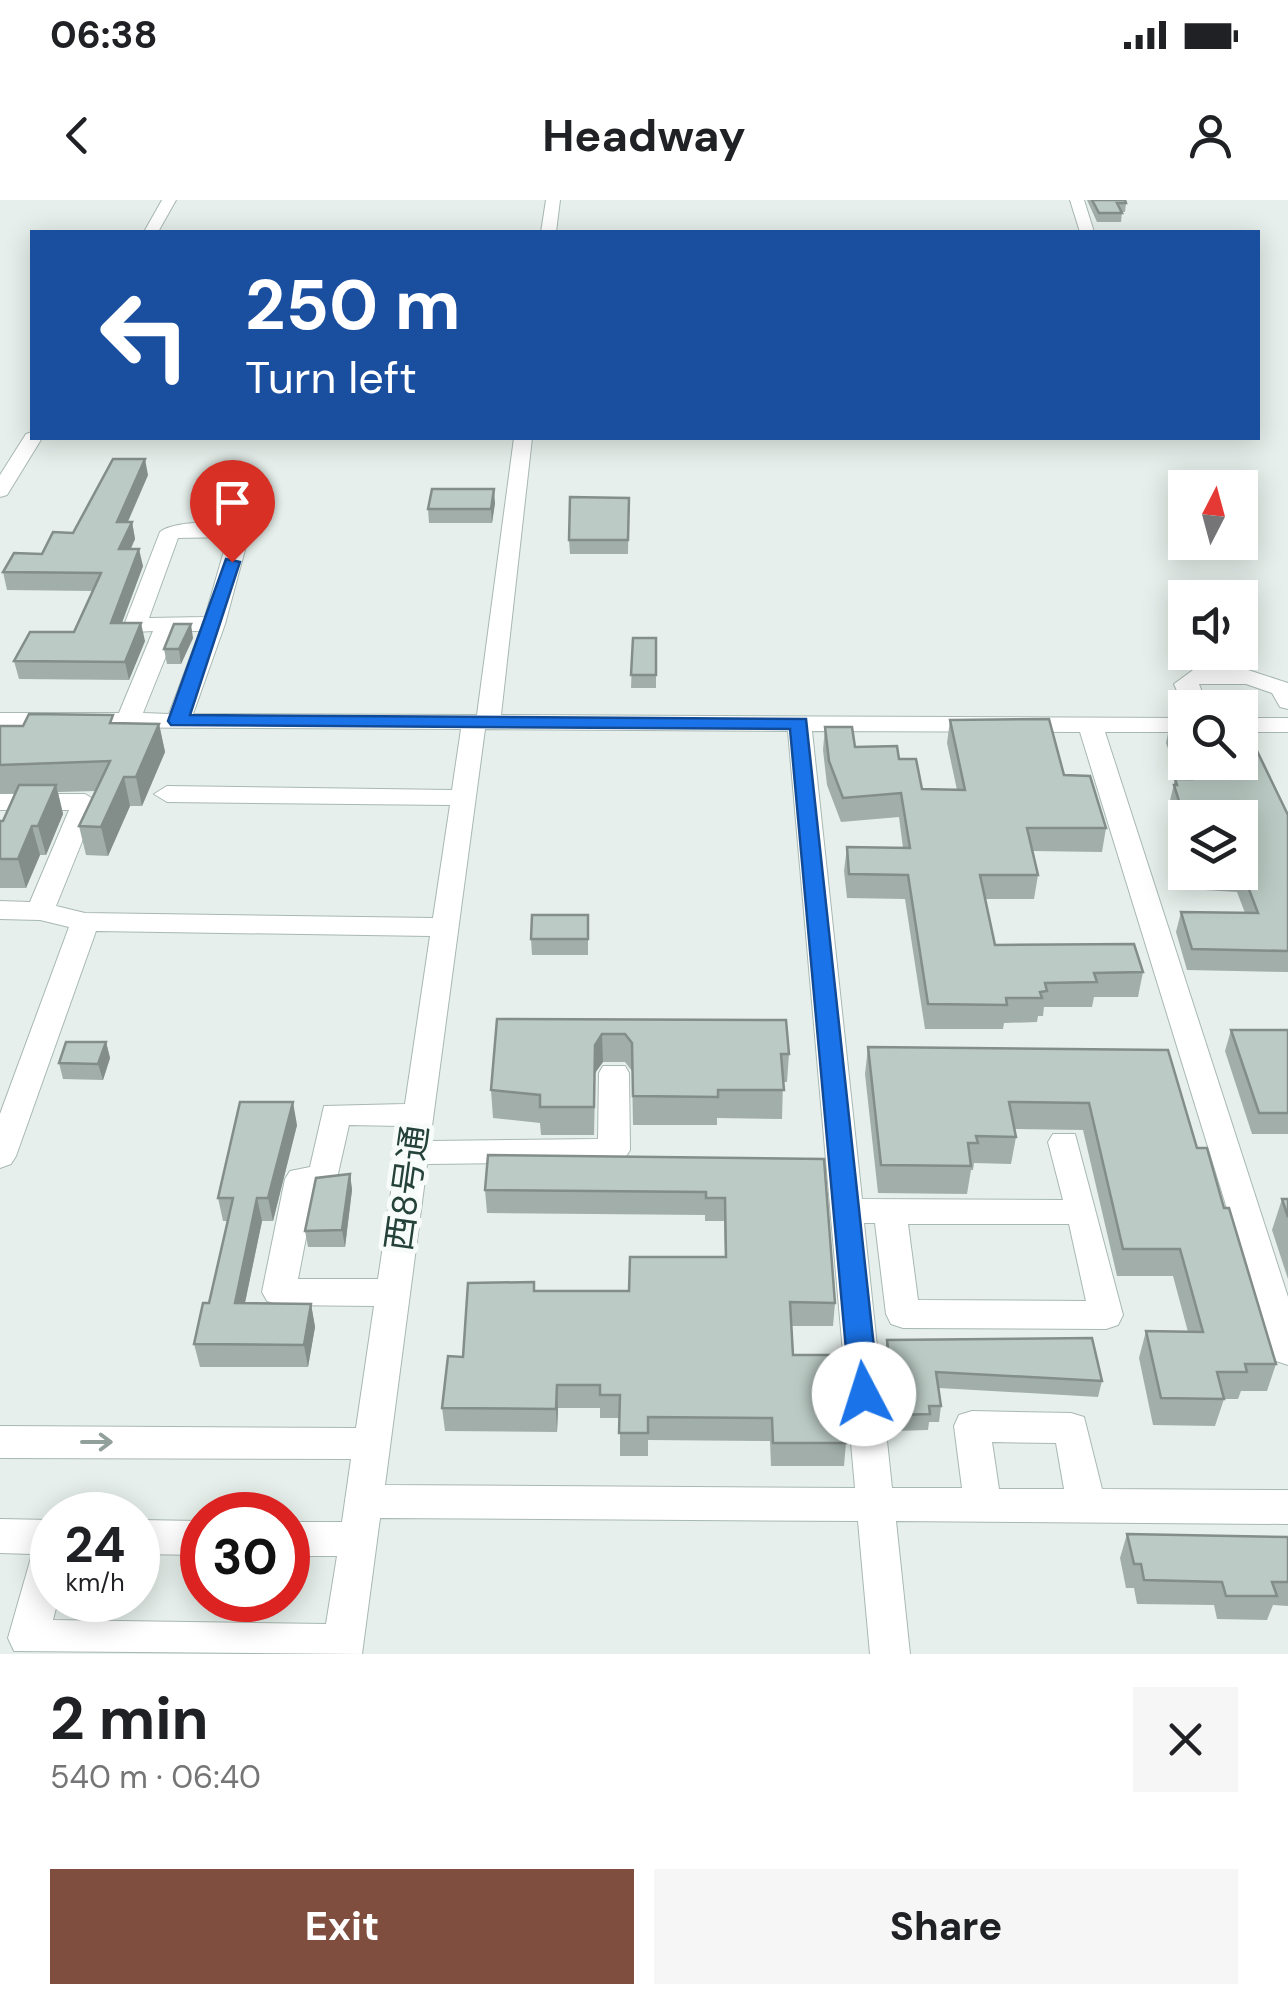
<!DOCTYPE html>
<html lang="en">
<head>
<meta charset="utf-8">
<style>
  :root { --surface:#fff; --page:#f6f6f6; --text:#202124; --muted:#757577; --accent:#7f4e3f }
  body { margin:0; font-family:"DM Sans","Noto Sans JP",sans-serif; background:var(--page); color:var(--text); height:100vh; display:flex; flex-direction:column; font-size:38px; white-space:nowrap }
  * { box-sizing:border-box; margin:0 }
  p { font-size:32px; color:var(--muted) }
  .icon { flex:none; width:55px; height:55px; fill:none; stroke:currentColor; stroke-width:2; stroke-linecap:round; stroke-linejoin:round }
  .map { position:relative; height:1454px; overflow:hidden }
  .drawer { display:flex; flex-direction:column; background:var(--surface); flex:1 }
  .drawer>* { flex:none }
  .top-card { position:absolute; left:30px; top:30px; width:1230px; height:210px; border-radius:0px; box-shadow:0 5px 25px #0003; background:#1a4fa0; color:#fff; overflow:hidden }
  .needle { width:65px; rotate:6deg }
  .tools { position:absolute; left:1168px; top:270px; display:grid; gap:20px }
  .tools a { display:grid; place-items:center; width:90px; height:90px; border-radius:0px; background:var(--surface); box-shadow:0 5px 25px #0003; font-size:50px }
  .speed { position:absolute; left:30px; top:1292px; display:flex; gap:20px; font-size:50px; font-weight:700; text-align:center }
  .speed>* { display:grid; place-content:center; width:130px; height:130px; border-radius:50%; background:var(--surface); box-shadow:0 5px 25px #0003; line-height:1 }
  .speed small { font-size:25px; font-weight:400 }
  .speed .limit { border:15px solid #d22; background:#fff; color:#111 }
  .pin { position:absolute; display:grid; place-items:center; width:85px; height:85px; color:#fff; margin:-102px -42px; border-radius:50% 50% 50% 0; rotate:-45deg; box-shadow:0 0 10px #0007 }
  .pin .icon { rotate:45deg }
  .me { position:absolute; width:110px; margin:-55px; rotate:355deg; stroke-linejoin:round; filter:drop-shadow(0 0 8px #0008) }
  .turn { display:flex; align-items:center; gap:35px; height:210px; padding:0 50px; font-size:45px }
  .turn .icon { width:130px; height:130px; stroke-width:2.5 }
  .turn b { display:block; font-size:70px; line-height:85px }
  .round { display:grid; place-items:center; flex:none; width:105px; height:105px; border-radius:0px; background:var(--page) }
  .overview { display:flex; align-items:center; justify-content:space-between; height:170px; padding:0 50px }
  h1 { font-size:60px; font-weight:700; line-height:75px }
  .button { display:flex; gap:20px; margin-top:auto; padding:20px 50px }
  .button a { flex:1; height:115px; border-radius:0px; background:var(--accent); color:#fff; font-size:40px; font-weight:700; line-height:115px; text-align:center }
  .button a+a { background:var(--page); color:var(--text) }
  .status { display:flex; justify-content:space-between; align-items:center; height:70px; padding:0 50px; background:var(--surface); direction:ltr }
  .status svg { height:28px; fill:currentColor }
  header { display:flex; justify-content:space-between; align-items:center; height:130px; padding:0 50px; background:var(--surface); font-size:45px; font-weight:700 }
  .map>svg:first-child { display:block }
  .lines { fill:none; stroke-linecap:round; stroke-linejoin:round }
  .minor-casing { stroke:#a8b8b2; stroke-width:2 }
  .minor { fill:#fff; fill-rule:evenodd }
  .wall { fill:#a1aea9; fill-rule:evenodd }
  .shaded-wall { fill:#838d89 }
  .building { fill:#bbcac4; stroke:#838d89; stroke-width:2.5 }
  .oneway { stroke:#92a09c }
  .route { fill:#1a73e8; stroke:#114b97; stroke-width:2.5 }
  .labels { text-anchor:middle; stroke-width:10; stroke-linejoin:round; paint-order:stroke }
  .street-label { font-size:35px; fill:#24423a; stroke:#f7fbf9 }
</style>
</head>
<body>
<div class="status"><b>06:38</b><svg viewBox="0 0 49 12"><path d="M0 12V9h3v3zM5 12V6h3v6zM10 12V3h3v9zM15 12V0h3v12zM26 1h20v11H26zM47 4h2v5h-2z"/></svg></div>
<header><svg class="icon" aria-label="back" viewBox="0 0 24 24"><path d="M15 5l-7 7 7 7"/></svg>Headway<svg class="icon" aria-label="person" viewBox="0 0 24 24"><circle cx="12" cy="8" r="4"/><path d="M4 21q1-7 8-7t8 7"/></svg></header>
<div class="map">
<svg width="1288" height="1454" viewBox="0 0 1288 1454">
  <rect width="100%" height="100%" fill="#e6efeb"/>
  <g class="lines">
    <defs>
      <g id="minor">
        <polygon points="162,0 176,0 158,32 144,32"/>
        <polygon points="546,0 560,0 556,32 541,32"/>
        <polygon points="1070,0 1084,0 1094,32 1080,32"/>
        <polygon points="32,232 32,238 42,238 7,295 0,297 0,275 26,234"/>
        <path d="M 514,238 L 532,238 L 501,515 L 1185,518 L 1185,532 L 1105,532 L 1288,1097 L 1288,1165 L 1276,1161 L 1271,1151 L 1080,532 L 812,531 L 862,999 L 1063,1000 L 1048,942 L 1053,934 L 1075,934 L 1123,1115 L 1118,1125 L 1106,1129 L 903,1128 L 891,1124 L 886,1114 L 875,1023 L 864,1023 L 892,1288 L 962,1288 L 954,1226 L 959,1215 L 972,1211 L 1071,1213 L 1084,1217 L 1102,1289 L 1288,1290 L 1288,1324 L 896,1321 L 910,1454 L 870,1454 L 858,1321 L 380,1318 L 362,1454 L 14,1451 L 8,1438 L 32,1354 L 0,1353 L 0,1319 L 52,1320 L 52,1400 L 58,1400 L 53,1420 L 326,1424 L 337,1356 L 288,1356 L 288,1322 L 342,1322 L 351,1259 L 0,1258 L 0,1226 L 356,1228 L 374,1106 L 279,1105 L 267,1101 L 262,1092 L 285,979 L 290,971 L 310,967 L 324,906 L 405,904 L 430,736 L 96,731 L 16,956 L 11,964 L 0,968 L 0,914 L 69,727 L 40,720 L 0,719 L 0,701 L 30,702 L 69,610 L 0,610 L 0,594 L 85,594 L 98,602 L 56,706 L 85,713 L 433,718 L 450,605 L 167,602 L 154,594 L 167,586 L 452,590 L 461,529 L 0,527 L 0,513 L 119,513 L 153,431 L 135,432 L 124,425 L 160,332 C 174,320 236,319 250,331 L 225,424 L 193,514 L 477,515 ZM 228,337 L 205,417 L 149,418 L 178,338 ZM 176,431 L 200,431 L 169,514 L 143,513 ZM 485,529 L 788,531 L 855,1288 L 385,1285 L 427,964 L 614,962 L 625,958 L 630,950 L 629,873 L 625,866 L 603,866 L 599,873 L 598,939 L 430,941 ZM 349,925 L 401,926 L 378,1079 L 298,1079 L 315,991 L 335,987 ZM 908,1024 L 1069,1024 L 1086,1101 L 918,1100 ZM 992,1242 L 1056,1243 L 1064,1289 L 999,1289 Z"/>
        <polygon points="1193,470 1248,470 1288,483 1288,509 1280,507 1272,493 1246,484 1199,484 1208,508 1185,509 1174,484"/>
        <rect x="1240" y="518" width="48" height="14"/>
        <polygon points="138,1320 202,1321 202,1355 138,1354"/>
      </g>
    </defs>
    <!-- minor casing -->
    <use href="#minor" class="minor-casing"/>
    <!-- minor -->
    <use href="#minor" class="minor"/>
  </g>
  <!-- wall -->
  <g class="wall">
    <polygon points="1087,0 1125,0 1126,3 1125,12 1122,12 1121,22 1097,22"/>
    <polygon points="148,275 128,322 132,322 135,339 131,349 143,366 122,423 145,441 129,480 19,479 14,461 74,432 93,391 7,390 3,372 42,354 73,333"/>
    <polygon points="629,298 628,354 570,354 569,340"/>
    <polygon points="495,303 492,323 429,323 428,309"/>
    <polygon points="193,438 181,464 167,464 164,449"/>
    <polygon points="633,438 656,438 656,488 631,488"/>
    <polygon points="950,520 1064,575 1106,628 1102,652 1033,651 1038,675 1034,699 985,699 995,745 1143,772 1138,797 1094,797 1092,807 1044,807 1043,816 1038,816 1037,822 1004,823 1003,829 925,829 905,699 847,698 844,671 847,647 903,648 899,617 841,622 827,585 823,550 825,527 855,547 899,559 922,589 957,590 947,543"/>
    <polygon points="115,523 159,524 165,552 142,606 130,606 108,656 86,655 79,626 96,591 58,592 63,614 46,655 40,655 26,688 0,688 0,621 3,621 16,593 0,594 0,526"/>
    <path d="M 1170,524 L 1288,615 L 1288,772 L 1187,770 L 1176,732 L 1181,712 L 1245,713 L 1237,692 L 1189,689 L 1173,640 L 1176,626 L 1169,605 L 1175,579 L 1179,579 L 1166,543 ZM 1185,618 L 1240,618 L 1240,672 L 1185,672 Z"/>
    <polygon points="588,715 588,755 532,755 531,739"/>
    <polygon points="497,819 789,854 787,882 783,882 782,919 717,918 717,925 633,925 632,871 625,862 603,862 595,873 594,935 541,935 540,923 493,918 491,890"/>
    <polygon points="1231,830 1288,830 1288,934 1252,934 1225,851"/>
    <polygon points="106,842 110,858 103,880 63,879 59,863"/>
    <polygon points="868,847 1168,850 1197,948 1224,1008 1276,1164 1267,1191 1241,1191 1238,1199 1224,1199 1215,1226 1153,1225 1139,1158 1146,1131 1188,1132 1173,1076 1117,1076 1083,930 1015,929 1016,937 1011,964 974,963 973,970 971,970 967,994 878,993 865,874"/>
    <polygon points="297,925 273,1021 262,1021 245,1103 311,1104 315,1127 308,1167 200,1167 194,1144 209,1103 227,1021 223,1021 218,998"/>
    <polygon points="824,959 835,1103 833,1126 791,1126 793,1155 846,1243 844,1266 771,1266 770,1241 648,1240 648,1256 620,1256 620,1218 600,1218 600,1208 558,1208 557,1232 445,1231 442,1208 463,1157 534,1091 629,1091 725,1057 724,1021 705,1021 705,1015 487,1013 485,990"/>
    <polygon points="350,974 352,990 345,1047 308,1047 305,1031"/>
    <polygon points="1282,999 1288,999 1288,1079 1272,1030"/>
    <polygon points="887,1140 1102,1181 1098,1197 939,1188 941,1206 939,1222 929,1222 928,1230 894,1231 884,1156"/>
    <polygon points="1127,1334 1288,1337 1288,1406 1273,1405 1267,1420 1217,1419 1214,1405 1137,1404 1134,1388 1126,1388 1120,1358"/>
  </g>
  <!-- shaded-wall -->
  <g class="shaded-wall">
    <polygon points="145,259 148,275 120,339 117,322"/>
    <polygon points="494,289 495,303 492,323 491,309"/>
    <polygon points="132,322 135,339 122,366 119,349"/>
    <polygon points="139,349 143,366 115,441 111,423"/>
    <polygon points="141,423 145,441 129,480 125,462"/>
    <polygon points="191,424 193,438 181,464 179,449"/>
    <polygon points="159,524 165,552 142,606 136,577"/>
    <polygon points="124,577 130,606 108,656 101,627"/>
    <polygon points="56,585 63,614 46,655 38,626"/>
    <polygon points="32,626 40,655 26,688 18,659"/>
    <polygon points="602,834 603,862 595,873 594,935 595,845"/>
    <polygon points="106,842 110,858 103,880 98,864"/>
    <polygon points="293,902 297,925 273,1021 268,998"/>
    <polygon points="350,974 352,990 345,1047 342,1030"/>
    <polygon points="257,998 262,1021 240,1126 235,1103"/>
    <polygon points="311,1104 315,1127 308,1167 304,1145"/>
    <polygon points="557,1185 558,1208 557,1232 556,1209"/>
  </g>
  <!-- building -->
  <g class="building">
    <polygon points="1092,0 1125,0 1126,3 1117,3 1122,13 1099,13"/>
    <polygon points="113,259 145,259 117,322 132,322 119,349 139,349 111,423 141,423 125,462 14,461 30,432 74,432 101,373 3,372 14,353 42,354 53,332 73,333"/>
    <polygon points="432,289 494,289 491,309 428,309"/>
    <polygon points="570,297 629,298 628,340 569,340"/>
    <polygon points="174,424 191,424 179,449 164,449"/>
    <polygon points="633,438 656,438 656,475 631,475"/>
    <polygon points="29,514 113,515 110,523 159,524 136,577 124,577 101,627 79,626 110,561 0,565 0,526 23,526"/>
    <polygon points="1049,519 1064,575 1090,576 1106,628 1027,628 1038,675 980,675 995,745 1134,744 1143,772 1094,773 1097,782 1045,783 1047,791 1040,792 1042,798 1006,798 1007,805 928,804 908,675 849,674 847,647 910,648 901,593 843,598 829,561 825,527 852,527 855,547 897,546 899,559 916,559 922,589 965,590 950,520"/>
    <polygon points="1170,524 1185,524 1185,562"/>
    <polygon points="1240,524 1244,524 1288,615 1288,751 1192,749 1181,712 1258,713 1242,671 1240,671 1240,618 1185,618 1185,642 1177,620 1185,620 1174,585 1177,585 1175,579 1192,579 1185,562 1240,562"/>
    <polygon points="19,585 56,585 38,626 32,626 18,659 0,659 0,621 3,621"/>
    <polygon points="532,715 588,715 588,739 531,739"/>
    <polygon points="497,819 786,820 789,854 781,854 784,890 718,890 718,897 633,896 632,843 625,834 602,834 595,845 594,907 540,907 540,895 491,890"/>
    <polygon points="1231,830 1288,830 1288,913 1259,913"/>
    <polygon points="66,842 106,842 98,864 59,863"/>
    <polygon points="868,847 1168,850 1197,948 1207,948 1224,1008 1229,1008 1276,1164 1245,1164 1247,1172 1217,1172 1224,1199 1161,1198 1146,1131 1203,1132 1180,1049 1123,1049 1089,903 1009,902 1016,937 976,936 978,943 968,943 971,966 881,965"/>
    <polygon points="240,902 293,902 268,998 257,998 235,1103 311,1104 304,1145 194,1144 203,1103 209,1103 233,998 218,998"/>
    <polygon points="488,955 824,959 835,1103 790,1102 793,1155 839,1155 846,1243 773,1243 772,1218 648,1217 648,1233 619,1233 620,1195 600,1195 600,1185 557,1185 556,1209 442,1208 448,1156 463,1157 468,1083 534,1082 534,1091 629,1091 630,1057 726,1057 725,998 706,998 706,992 485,990"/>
    <polygon points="350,974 342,1030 305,1031 316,978"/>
    <polygon points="1282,999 1288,999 1288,1017"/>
    <polygon points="1092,1138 1102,1181 936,1172 941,1206 929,1206 930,1214 896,1215 887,1140"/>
    <polygon points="1127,1334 1288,1337 1288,1382 1272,1382 1277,1396 1226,1396 1222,1382 1144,1380 1141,1364 1134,1364"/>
  </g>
  <!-- one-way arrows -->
  <defs><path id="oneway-shaft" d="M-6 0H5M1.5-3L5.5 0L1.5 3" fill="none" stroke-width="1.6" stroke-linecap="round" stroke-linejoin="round" transform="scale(2.5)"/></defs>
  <use class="oneway" href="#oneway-shaft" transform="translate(97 1242)"/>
  <!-- route -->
  <polygon class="route" points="226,359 240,362 190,515 806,519 879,1194 875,1203 864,1207 854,1203 850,1194 790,529 171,525 168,521"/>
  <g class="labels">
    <!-- street labels -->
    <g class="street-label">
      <text transform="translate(407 988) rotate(-82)" y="12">西8号通</text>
    </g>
  </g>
</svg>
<div class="tools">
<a><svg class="needle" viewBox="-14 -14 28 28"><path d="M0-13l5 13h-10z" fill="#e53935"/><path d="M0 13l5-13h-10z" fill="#757577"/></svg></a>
<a><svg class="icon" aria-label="sound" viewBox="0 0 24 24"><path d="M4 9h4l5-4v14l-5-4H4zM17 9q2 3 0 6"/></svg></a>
<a><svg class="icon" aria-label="search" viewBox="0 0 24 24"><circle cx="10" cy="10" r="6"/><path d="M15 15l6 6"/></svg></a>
<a><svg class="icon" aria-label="layers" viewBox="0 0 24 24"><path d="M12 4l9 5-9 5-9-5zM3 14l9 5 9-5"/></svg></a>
</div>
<div class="speed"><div>24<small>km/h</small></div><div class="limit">30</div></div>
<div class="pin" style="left:232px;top:362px;background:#d93025"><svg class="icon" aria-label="arrive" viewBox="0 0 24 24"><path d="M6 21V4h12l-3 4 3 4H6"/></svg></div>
<svg class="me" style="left:864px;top:1194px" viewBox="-20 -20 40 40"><circle r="19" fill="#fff"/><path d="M0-13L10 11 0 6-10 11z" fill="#1a73e8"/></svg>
<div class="top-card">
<div class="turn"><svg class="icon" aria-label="left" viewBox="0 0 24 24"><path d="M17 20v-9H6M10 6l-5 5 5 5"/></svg><div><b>250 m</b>Turn left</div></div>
</div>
</div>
<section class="drawer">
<div class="overview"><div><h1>2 min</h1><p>540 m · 06:40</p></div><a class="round"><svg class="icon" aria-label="close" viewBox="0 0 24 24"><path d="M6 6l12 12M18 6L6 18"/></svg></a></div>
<div class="button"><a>Exit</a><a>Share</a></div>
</section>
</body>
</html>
